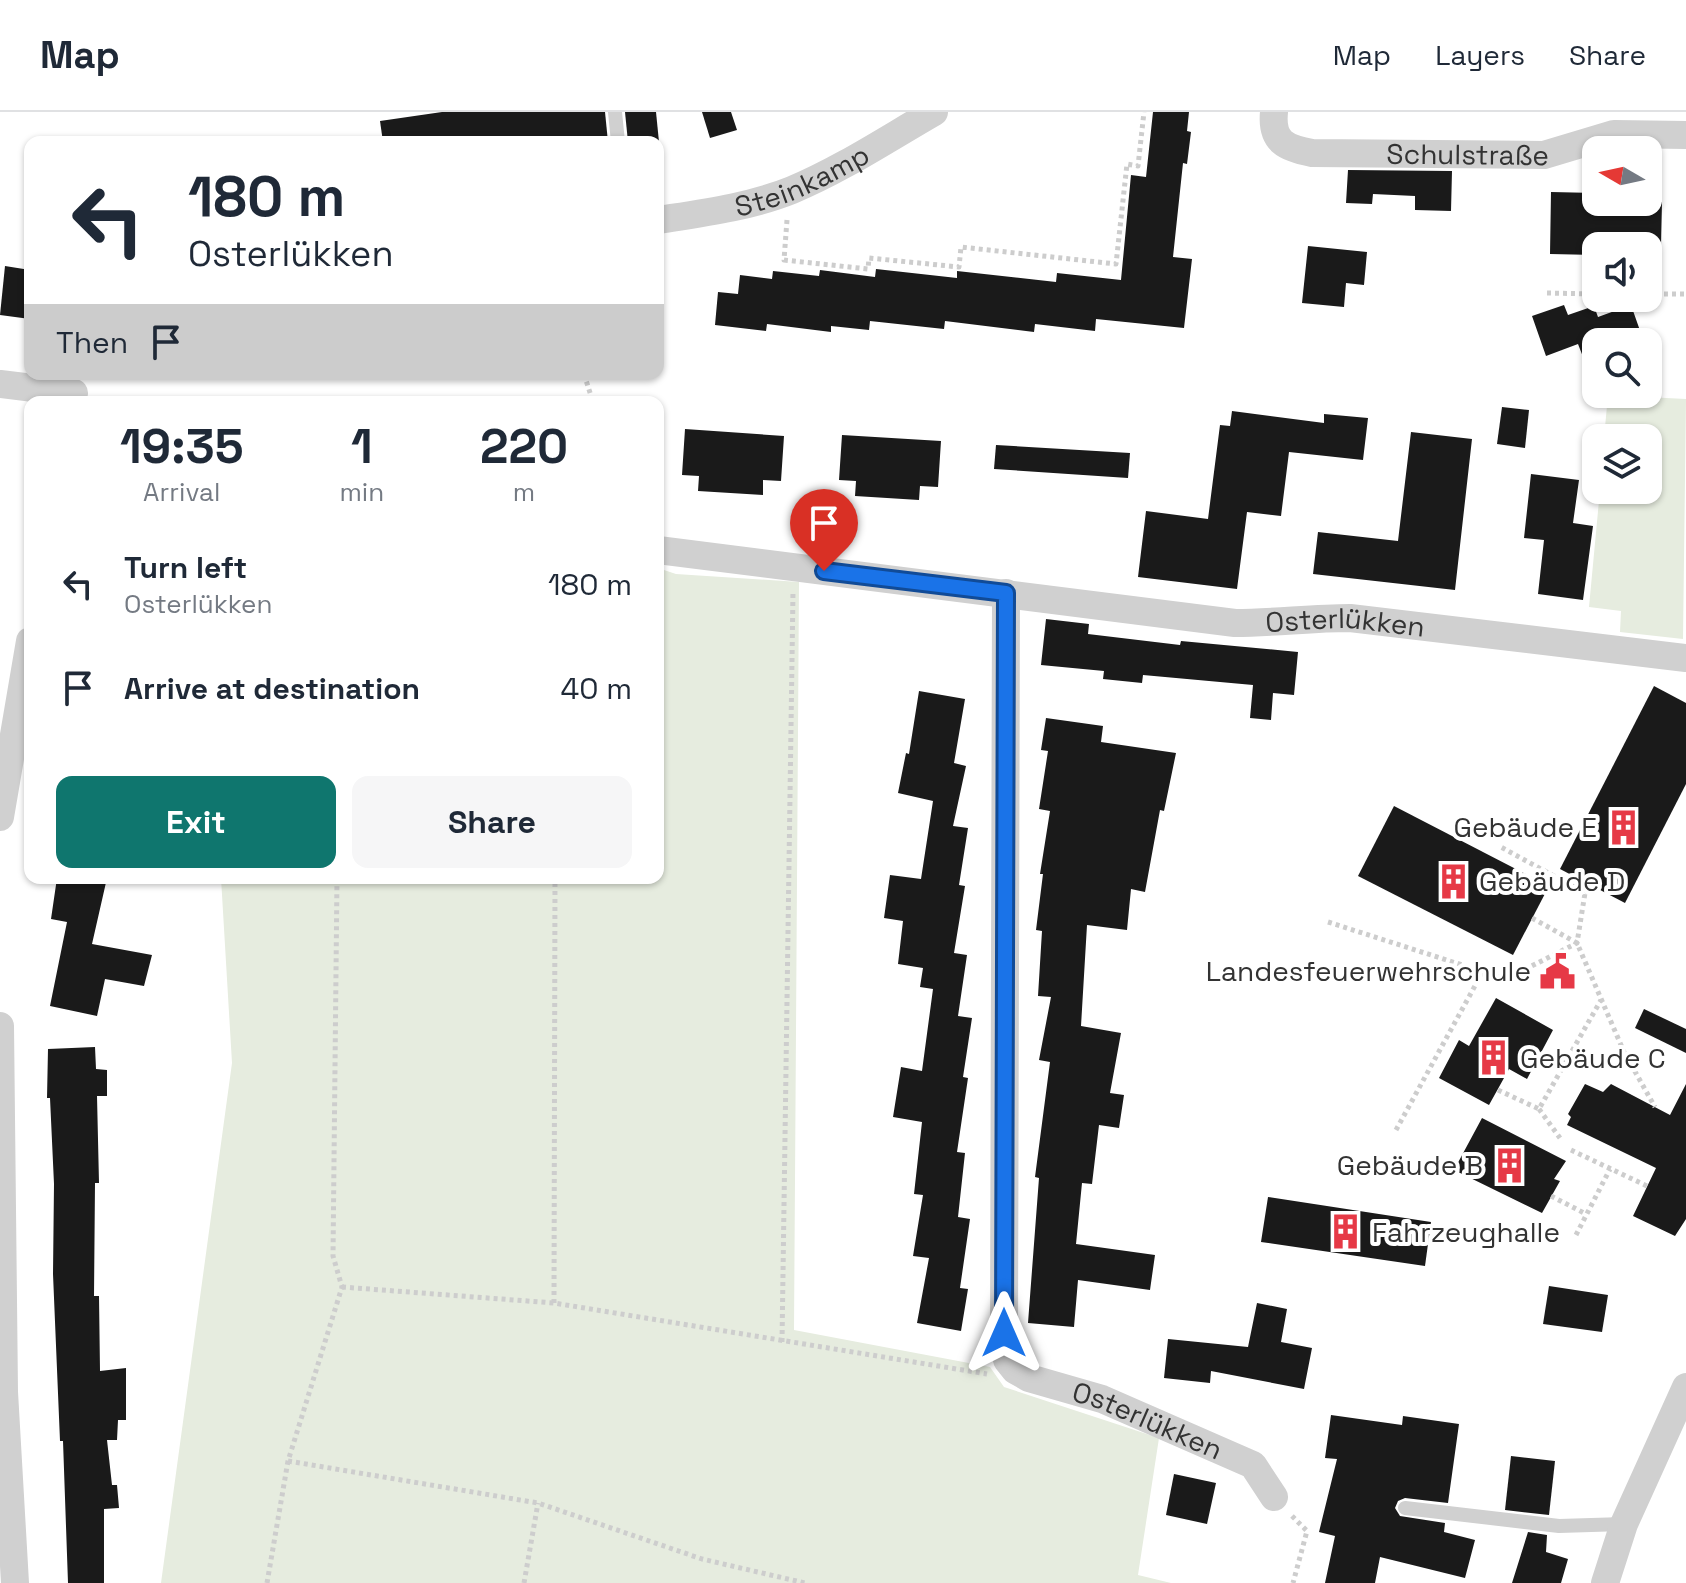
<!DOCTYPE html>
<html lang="en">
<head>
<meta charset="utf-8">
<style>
  :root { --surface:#fff; --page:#f6f6f7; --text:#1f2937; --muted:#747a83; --line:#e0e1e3; --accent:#0f766e }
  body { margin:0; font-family:"Space Grotesk",sans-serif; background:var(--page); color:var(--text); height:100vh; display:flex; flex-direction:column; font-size:30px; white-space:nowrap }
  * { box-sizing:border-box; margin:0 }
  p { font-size:26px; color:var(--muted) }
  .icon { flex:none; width:44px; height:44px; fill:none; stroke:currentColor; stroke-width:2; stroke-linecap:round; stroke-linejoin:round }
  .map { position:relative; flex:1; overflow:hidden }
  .details { position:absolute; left:24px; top:284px; width:640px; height:488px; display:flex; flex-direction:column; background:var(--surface); border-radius:16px; box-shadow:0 2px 6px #0004 }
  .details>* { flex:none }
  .guide { position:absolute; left:24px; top:24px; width:640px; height:244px; border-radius:16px; box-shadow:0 2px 6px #0004; background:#fff; color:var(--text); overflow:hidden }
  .needle { width:52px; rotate:279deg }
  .buttons { position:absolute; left:1582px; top:24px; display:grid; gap:16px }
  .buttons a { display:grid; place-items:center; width:80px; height:80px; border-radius:16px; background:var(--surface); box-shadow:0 2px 6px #0004; font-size:40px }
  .pin { position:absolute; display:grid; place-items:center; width:68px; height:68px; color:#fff; margin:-82px -34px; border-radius:50% 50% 50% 0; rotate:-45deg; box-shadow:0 0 8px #0007 }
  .pin .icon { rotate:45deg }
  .me { position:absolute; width:88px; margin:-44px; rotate:0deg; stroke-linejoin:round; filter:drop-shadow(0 0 6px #0008) }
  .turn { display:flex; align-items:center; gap:28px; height:168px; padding:0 32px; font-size:36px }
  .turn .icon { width:104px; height:104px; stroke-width:2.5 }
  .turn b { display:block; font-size:56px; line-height:68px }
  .then { display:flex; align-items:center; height:76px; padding:0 32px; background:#0003; gap:16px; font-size:30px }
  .eta { display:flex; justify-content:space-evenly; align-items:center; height:136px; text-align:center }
  .eta b { font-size:48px; font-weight:800; line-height:56px }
  .cta { display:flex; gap:16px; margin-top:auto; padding:16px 32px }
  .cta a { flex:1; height:92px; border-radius:16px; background:var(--accent); color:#fff; font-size:32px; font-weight:800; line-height:92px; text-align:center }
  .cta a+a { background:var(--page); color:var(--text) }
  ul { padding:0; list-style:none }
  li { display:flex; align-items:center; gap:24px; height:104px; padding:0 32px }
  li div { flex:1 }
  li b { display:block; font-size:30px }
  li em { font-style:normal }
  header { display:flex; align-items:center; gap:48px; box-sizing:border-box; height:112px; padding:0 40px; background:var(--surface); border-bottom:2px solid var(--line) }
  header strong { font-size:38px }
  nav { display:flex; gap:44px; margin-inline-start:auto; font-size:28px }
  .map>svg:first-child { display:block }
  .green { fill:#e6ecdf }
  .building { fill:#1a1a1a }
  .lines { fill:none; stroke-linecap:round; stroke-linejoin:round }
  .path { stroke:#cdcdcd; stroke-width:5; stroke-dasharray:4 4; stroke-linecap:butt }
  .service { stroke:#d0d0d0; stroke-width:14 }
  .minor { stroke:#d0d0d0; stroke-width:28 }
  .route-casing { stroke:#114b97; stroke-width:20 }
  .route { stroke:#1a73e8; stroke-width:14 }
  .labels { text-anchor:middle; stroke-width:8; stroke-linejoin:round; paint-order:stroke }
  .street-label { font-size:28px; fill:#333; stroke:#fff }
  .poi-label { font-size:28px; fill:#333; stroke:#fff; text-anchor:end }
</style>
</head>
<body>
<header>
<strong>Map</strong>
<nav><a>Map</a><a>Layers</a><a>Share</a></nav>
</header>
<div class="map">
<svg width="1686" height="1471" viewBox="0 0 1686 1471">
  <rect width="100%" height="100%" fill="#fff"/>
  <!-- green -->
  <g class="green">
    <polygon points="1608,283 1686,287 1683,527 1620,520 1621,499 1589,495 1600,378 1648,378 1648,326 1604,326"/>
    <polygon points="658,456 676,462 799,470 794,1218 990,1255 1004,1275 1159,1326 1138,1463 1171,1471 161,1471 232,951 221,766 658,766"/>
  </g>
  <!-- building -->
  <g class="building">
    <polygon points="442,0 605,0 608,30 383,30 380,9"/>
    <polygon points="625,0 656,0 659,30 628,30"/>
    <polygon points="702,0 731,0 737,18 710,26"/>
    <polygon points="1153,0 1189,0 1187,19 1191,20 1187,52 1183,51 1173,145 1192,147 1184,216 1096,207 1095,219 1035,212 1034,220 945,209 944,217 870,209 869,218 831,214 831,220 767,212 766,219 715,213 718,180 738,182 740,163 772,167 773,159 819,164 820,158 875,165 876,157 957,166 957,159 1056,170 1057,161 1121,168 1131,63 1146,65"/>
    <polygon points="1348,58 1452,59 1451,99 1415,98 1415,84 1373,82 1372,92 1346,91"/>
    <polygon points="1551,80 1596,81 1596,90 1662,90 1661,134 1596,134 1596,143 1550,142"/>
    <polygon points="1308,134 1367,140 1364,173 1346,171 1344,195 1302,191"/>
    <polygon points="5,154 30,158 30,207 0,203"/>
    <polygon points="1564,193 1568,203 1594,194 1598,205 1631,193 1644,230 1596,230 1596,272 1594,273 1578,232 1546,244 1532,204"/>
    <polygon points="1502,295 1529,298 1525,336 1497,332"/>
    <polygon points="1232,299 1324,311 1324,302 1368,306 1363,348 1289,340 1281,404 1247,400 1237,477 1138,465 1146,399 1208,407 1220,313 1230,314"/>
    <polygon points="685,317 784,324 781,369 763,368 763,383 698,379 699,364 682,363"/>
    <polygon points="1411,320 1472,327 1455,478 1313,462 1318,420 1398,429"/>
    <polygon points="842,323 941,329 938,375 920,374 919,388 855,384 856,369 839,368"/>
    <polygon points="996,333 1130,341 1128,366 994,357"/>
    <polygon points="1531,362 1579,368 1573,411 1593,414 1583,488 1538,482 1544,428 1524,426"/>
    <polygon points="1046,507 1089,512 1088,522 1180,533 1181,529 1298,540 1294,583 1273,581 1271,608 1250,606 1253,573 1143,563 1142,571 1103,567 1104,559 1041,553"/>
    <polygon points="1654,574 1686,591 1686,672 1625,791 1560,757"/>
    <polygon points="919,579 965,587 954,651 966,654 953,714 968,716 959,773 965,774 954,841 967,843 958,904 972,906 963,965 968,966 957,1040 965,1041 958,1105 970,1107 960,1176 968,1177 961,1219 917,1211 929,1146 913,1144 923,1083 914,1082 922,1010 893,1005 901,955 922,959 933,877 920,875 923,856 898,852 903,809 884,806 890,763 921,767 933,689 898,681 906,641 909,642"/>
    <polygon points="1046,606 1103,614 1101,630 1176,641 1164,699 1160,698 1145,780 1131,777 1127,818 1087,813 1081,914 1121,921 1110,981 1124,983 1119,1016 1099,1013 1092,1072 1082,1071 1076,1132 1155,1143 1150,1178 1078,1168 1074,1215 1028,1211 1039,1066 1035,1065 1050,950 1039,948 1051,885 1038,884 1042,819 1036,818 1043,762 1040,762 1050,699 1039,697 1048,639 1041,638"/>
    <polygon points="1394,694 1549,774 1513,843 1358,764"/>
    <polygon points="57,766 107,766 92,832 152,843 144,874 105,867 97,904 50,894 67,810 51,807"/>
    <polygon points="1496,886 1553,918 1527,967 1509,957 1489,993 1439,966 1459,928 1469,934"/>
    <polygon points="1644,897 1686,917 1686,941 1635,916"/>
    <polygon points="95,935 96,957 107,958 107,984 97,984 99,1071 95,1071 94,1184 99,1184 100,1259 126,1256 126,1308 118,1308 117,1328 107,1328 112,1373 117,1373 119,1396 104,1397 104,1471 68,1471 63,1329 60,1329 53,1162 54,1072 50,986 47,986 48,937"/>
    <polygon points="1585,972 1603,980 1611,972 1670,1003 1686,972 1686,1107 1675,1124 1633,1104 1656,1056 1567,1013 1571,1005 1568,1002"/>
    <polygon points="1482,1006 1566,1049 1554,1067 1560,1069 1542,1101 1454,1058"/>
    <polygon points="1268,1085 1431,1110 1425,1154 1261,1130"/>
    <polygon points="1549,1174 1608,1183 1602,1220 1543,1212"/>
    <polygon points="1257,1191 1287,1197 1281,1230 1312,1236 1304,1277 1211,1259 1210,1271 1164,1266 1168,1227 1248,1235"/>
    <polygon points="1331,1303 1402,1313 1403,1304 1459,1312 1448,1391 1405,1386 1398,1389 1395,1396 1400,1404 1445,1411 1444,1420 1475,1428 1465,1466 1380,1445 1375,1471 1325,1471 1335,1424 1319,1420 1337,1347 1325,1346"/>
    <polygon points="1511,1344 1555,1349 1549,1403 1505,1398"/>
    <polygon points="1174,1362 1216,1371 1207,1412 1166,1403"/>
    <polygon points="1528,1420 1547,1423 1546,1440 1568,1447 1561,1471 1512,1471"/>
  </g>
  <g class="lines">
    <!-- path -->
    <g class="path">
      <polyline points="787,108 784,148 868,157 869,146 959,155 961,135 1116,152 1127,52 1138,54 1144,0"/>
      <polyline points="1547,181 1596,182"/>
      <polyline points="1648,182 1686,182"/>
      <polyline points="584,262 593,290"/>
      <polyline points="1585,781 1591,773"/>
      <polyline points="1532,806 1577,831 1624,940 1655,995"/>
      <polyline points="1328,810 1506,867 1577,831 1585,781 1499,734"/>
      <polyline points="1498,978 1539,997 1601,888"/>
      <polyline points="1539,997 1560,1026"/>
      <polyline points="1396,1018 1482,861"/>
      <polyline points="1571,1038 1647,1074"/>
      <polyline points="1551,1084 1586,1102"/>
      <polyline points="1576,1123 1610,1057"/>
      <polyline points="342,1175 554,1191 987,1262"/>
      <polyline points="554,1191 555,766"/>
      <polyline points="782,1230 793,479"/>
      <polyline points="288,1349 538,1391 702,1447 805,1471"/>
      <polyline points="1292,1404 1307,1419 1293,1471"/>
      <polyline points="267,1471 288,1349 342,1175 333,1144 337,766"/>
      <polyline points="524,1471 538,1391"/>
    </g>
    <!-- service -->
    <g class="service">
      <polyline points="615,0 618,30"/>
      <polyline points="1405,1396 1559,1414 1624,1412"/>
    </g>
    <!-- minor -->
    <g class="minor">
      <path id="s1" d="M 1274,0 C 1271,30 1286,36 1312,41 L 1544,43 L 1614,22 L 1686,23"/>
      <path id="s2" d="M 658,108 C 703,101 750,95 792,78 C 842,57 887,27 934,0"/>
      <polyline points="0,272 74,281"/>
      <path id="s3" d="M 658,438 L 1235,511 C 1274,511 1311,506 1350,506 L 1686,546"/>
      <path id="s4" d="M 1006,481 L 1004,1221 L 1007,1248 L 1015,1258 L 1029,1266 L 1102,1287 L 1253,1353 L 1274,1385"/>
      <polyline points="0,705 30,529"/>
      <polyline points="0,914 4,1280 15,1471"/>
      <polyline points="1605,1471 1624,1412 1686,1275"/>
    </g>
  </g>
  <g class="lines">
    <defs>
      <polyline id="route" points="824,459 1006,481 1004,1221"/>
    </defs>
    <!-- route casing -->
    <use href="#route" class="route-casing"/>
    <!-- route -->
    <use href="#route" class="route"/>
  </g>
  <!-- icons -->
  <defs>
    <symbol id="building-bare" viewBox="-9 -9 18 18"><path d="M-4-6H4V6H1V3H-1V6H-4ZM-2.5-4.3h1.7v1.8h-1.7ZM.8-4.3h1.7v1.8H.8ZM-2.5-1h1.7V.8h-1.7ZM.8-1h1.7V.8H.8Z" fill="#e63946" stroke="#fff" stroke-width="2.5" paint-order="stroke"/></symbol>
    <symbol id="civic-bare" viewBox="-9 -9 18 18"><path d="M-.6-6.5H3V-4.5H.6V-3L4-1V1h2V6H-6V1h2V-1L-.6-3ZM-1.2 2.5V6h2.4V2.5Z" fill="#e63946" stroke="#fff" stroke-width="2.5" paint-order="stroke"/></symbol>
  </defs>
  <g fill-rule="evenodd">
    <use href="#building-bare" x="1598" y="690" width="51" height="51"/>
    <use href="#building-bare" x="1428" y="744" width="51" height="51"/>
    <use href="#civic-bare" x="1532" y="834" width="51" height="51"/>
    <use href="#building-bare" x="1468" y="920" width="51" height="51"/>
    <use href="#building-bare" x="1484" y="1028" width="51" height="51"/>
    <use href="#building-bare" x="1320" y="1094" width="51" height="51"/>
  </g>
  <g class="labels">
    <!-- street labels -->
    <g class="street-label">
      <text dy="10" stroke="none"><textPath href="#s1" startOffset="220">Schulstraße</textPath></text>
      <text dy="10" stroke="none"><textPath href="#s2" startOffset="150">Steinkamp</textPath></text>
      <text dy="10" stroke="none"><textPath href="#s3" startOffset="692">Osterlükken</textPath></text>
      <text dy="10" stroke="none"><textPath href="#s4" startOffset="922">Osterlükken</textPath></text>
    </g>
    <!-- poi labels -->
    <g class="poi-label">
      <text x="1597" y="725">Gebäude E</text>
      <text x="1479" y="779" text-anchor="start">Gebäude D</text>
      <text x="1531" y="869">Landesfeuerwehrschule</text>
      <text x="1520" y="956" text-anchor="start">Gebäude C</text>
      <text x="1483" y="1063">Gebäude B</text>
      <text x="1372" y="1130" text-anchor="start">Fahrzeughalle</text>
    </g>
  </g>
</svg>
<div class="buttons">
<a><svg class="needle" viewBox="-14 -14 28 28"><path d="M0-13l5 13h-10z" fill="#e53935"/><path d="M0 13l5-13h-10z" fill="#747a83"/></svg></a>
<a><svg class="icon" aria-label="sound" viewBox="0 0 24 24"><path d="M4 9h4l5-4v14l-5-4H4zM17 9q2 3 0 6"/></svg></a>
<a><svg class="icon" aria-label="search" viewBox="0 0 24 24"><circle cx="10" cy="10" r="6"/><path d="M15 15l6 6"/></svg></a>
<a><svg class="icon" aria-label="layers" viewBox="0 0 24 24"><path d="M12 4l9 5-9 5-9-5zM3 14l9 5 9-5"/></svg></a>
</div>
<div class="pin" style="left:824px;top:459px;background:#d93025"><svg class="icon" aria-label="arrive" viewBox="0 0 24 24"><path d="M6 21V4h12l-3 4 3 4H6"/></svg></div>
<svg class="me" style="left:1004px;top:1221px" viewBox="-20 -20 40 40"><path d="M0-17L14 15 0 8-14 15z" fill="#1a73e8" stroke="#fff" stroke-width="4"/></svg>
<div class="guide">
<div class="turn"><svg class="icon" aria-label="left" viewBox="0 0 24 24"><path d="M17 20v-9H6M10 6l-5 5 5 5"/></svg><div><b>180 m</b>Osterlükken</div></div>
<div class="then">Then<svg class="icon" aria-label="arrive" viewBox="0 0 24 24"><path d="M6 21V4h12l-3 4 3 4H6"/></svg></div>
</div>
<section class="details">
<div class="eta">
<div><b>19:35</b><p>Arrival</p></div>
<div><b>1</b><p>min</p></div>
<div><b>220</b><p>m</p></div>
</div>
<ul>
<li><svg class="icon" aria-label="left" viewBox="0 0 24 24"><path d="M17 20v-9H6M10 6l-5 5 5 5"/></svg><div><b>Turn left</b><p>Osterlükken</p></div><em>180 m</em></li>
<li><svg class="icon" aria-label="arrive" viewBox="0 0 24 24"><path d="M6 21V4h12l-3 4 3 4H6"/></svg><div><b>Arrive at destination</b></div><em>40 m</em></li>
</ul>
<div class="cta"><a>Exit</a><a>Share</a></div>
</section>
</div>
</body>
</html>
